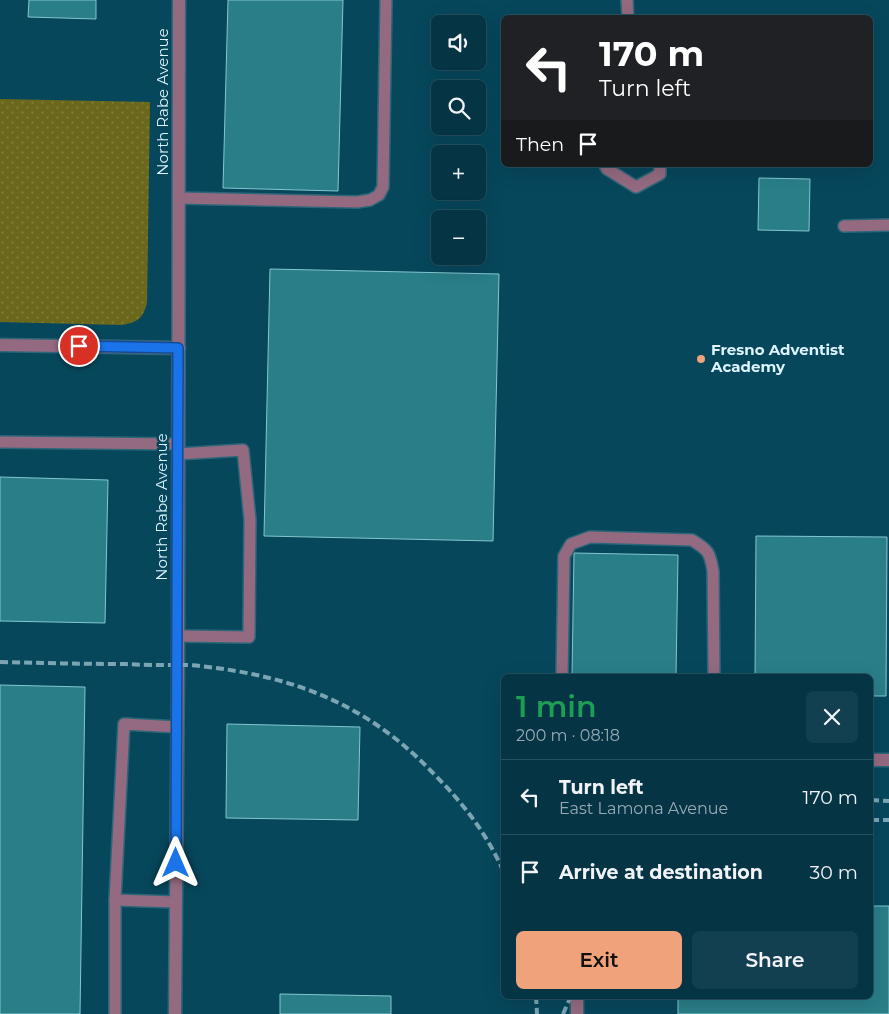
<!DOCTYPE html>
<html lang="en">
<head>
<meta charset="utf-8">
<style>
  :root { --surface:#053545; --page:#134050; --text:#f1f3f6; --muted:#97abb3; --line:#26505e; --accent:#f0a27a }
  body { margin:0; font-family:Montserrat,sans-serif; background:var(--page); color:var(--text); height:100vh; display:flex; flex-direction:column; font-size:19px; white-space:nowrap }
  * { box-sizing:border-box; margin:0 }
  p { font-size:16px; color:var(--muted) }
  .icon { flex:none; width:28px; height:28px; fill:none; stroke:currentColor; stroke-width:2; stroke-linecap:round; stroke-linejoin:round }
  .map { position:relative; flex:1; overflow:hidden }
  .details { position:absolute; left:501px; top:674px; width:372px; height:325px; display:flex; flex-direction:column; background:var(--surface); border-radius:8px; box-shadow:0 5px 20px #0002,0 0 0 1px var(--line) }
  .details>* { flex:none }
  .guide { position:absolute; left:501px; top:15px; width:372px; height:152px; border-radius:8px; box-shadow:0 5px 20px #0002,0 0 0 1px var(--line); background:#202124; color:#fff; overflow:hidden }
  .buttons { position:absolute; left:431px; top:15px; display:grid; gap:10px }
  .buttons a { display:grid; place-items:center; width:55px; height:55px; border-radius:8px; background:var(--surface); box-shadow:0 5px 20px #0002,0 0 0 1px var(--line); font-size:25px }
  .pin { position:absolute; display:grid; place-items:center; width:42px; height:42px; color:#fff; margin:-21px; border:2px solid #fff; border-radius:50%; box-shadow:0 1px 5px #0007 }
  .me { position:absolute; width:55px; margin:-28px; rotate:0deg; stroke-linejoin:round; filter:drop-shadow(0 0 4px #0008) }
  .turn { display:flex; align-items:center; gap:18px; height:105px; padding:0 15px; font-size:22px }
  .turn .icon { width:65px; height:65px; stroke-width:2.5 }
  .turn b { display:block; font-size:35px; line-height:42px }
  .then { display:flex; align-items:center; height:48px; padding:0 15px; background:#0003; gap:10px; font-size:19px }
  .round { display:grid; place-items:center; flex:none; width:52px; height:52px; border-radius:8px; background:var(--page) }
  .overview { display:flex; align-items:center; justify-content:space-between; height:85px; padding:0 15px }
  h1 { font-size:30px; font-weight:600; line-height:38px; color:#1e9e55 }
  .button { display:flex; gap:10px; margin-top:auto; padding:10px 15px }
  .button a { flex:1; height:58px; border-radius:8px; background:var(--accent); color:#111; font-size:20px; font-weight:600; line-height:58px; text-align:center }
  .button a+a { background:var(--page); color:var(--text) }
  ul { padding:0; list-style:none }
  li { display:flex; align-items:center; gap:15px; height:75px; padding:0 15px; border-top:1px solid var(--line) }
  li div { flex:1 }
  li b { display:block; font-size:19px }
  li em { font-style:normal }
  .map>svg:first-child { display:block }
  .grass { fill:url(#grass-dots) }
  .building { fill:#297e88; stroke:#84c6d0 }
  .lines { fill:none; stroke-linecap:round; stroke-linejoin:round }
  .service-casing { stroke:#2e6679; stroke-width:14 }
  .minor-casing { stroke:#2e6679; stroke-width:15 }
  .service { stroke:#936a7f; stroke-width:11 }
  .minor { stroke:#936a7f; stroke-width:12 }
  .rail { stroke:#7ca5b4; stroke-width:4; stroke-dasharray:8 4; stroke-linecap:butt }
  .route-casing { stroke:#114b97; stroke-width:12 }
  .route { stroke:#1a73e8; stroke-width:9 }
  .poi-dot { fill:#f0a27a; stroke:#07475c; stroke-width:2 }
  .labels { text-anchor:middle; stroke-width:5; stroke-linejoin:round; paint-order:stroke }
  .street-label { font-size:15px; fill:#def4ff; stroke:#07475c }
  .poi-label { font-size:15px; font-weight:bold; fill:#def4ff; stroke:#07475c; text-anchor:start }
</style>
</head>
<body>
<div class="map">
<svg width="889" height="1014" viewBox="0 0 889 1014">
  <defs>
    <pattern id="grass-dots" width="8" height="8" patternUnits="userSpaceOnUse" patternTransform="scale(1.25)"><rect width="8" height="8" fill="#6b681b"/><path d="M2 2h.1M6 6h.1" fill="none" stroke="#807e3d" stroke-width="1.8" stroke-linecap="round"/></pattern>
  </defs>
  <rect width="100%" height="100%" fill="#07475c"/>
  <!-- grass -->
  <path class="grass" d="M 0,99 L 150,102 L 147,303 C 143,318 138,322 122,325 L 0,322 Z"/>
  <!-- building -->
  <g class="building">
    <polygon points="29,0 96,0 96,19 28,17"/>
    <polygon points="228,0 343,0 338,191 223,188"/>
    <polygon points="759,178 810,179 809,231 758,230"/>
    <polygon points="270,269 499,274 493,541 264,536"/>
    <polygon points="0,477 108,480 105,623 0,621"/>
    <polygon points="756,536 887,537 886,696 871,696 871,676 755,676"/>
    <polygon points="574,553 678,555 676,676 572,676"/>
    <polygon points="0,685 85,687 80,1014 0,1014"/>
    <polygon points="227,724 360,727 358,820 226,818"/>
    <polygon points="871,906 889,906 889,1014 678,1014 678,996 871,996"/>
    <polygon points="280,994 391,996 391,1014 280,1014"/>
  </g>
  <g class="lines">
    <defs>
      <g id="service">
        <polyline points="627,0 628,18"/>
        <polyline points="605,165 607,169 636,187 660,174 660,165"/>
        <polyline points="179,198 357,202 370,200 379,195 383,187 386,0"/>
        <polyline points="844,226 889,225"/>
        <polyline points="0,442 178,444"/>
        <polyline points="178,636 249,637 250,520 243,450 178,454"/>
        <path d="M 562,676 L 564,556 L 571,544 L 590,537 L 692,540 C 708,550 710,552 713,571 L 714,676"/>
        <polyline points="115,900 124,724 177,727"/>
        <polyline points="115,1014 115,900 176,902"/>
      </g>
      <g id="minor">
        <polyline points="0,345 179,348"/>
        <polyline points="871,760 889,760"/>
        <polyline points="175,1014 178,665 179,0"/>
        <polyline points="577,1014 577,996"/>
      </g>
    </defs>
    <!-- service casing -->
    <use href="#service" class="service-casing"/>
    <!-- minor casing -->
    <use href="#minor" class="minor-casing"/>
    <!-- service -->
    <use href="#service" class="service"/>
    <!-- minor -->
    <use href="#minor" class="minor"/>
    <!-- rail -->
    <g class="rail">
      <path d="M 0,662 C 42,663 83,664 125,664 C 142,665 160,665 178,665 C 185,665 193,665 200,666 C 293,676 367,704 432,772 C 462,802 487,833 504,873"/>
      <polyline points="871,800 889,801"/>
      <polyline points="871,820 889,820"/>
      <polyline points="536,996 537,1014"/>
      <polyline points="563,1014 571,996"/>
    </g>
  </g>
  <g class="lines">
    <defs>
      <polyline id="route" points="79,346 178,348 176,863"/>
    </defs>
    <!-- route casing -->
    <use href="#route" class="route-casing"/>
    <!-- route -->
    <use href="#route" class="route"/>
  </g>
  <!-- markers -->
  <circle class="poi-dot" cx="701" cy="359" r="5"/>
  <g class="labels">
    <!-- street labels -->
    <g class="street-label">
      <text transform="translate(163 102) rotate(-90)" y="5">North Rabe Avenue</text>
      <text transform="translate(162 507) rotate(-90)" y="5">North Rabe Avenue</text>
    </g>
    <!-- poi labels -->
    <g class="poi-label">
      <text x="711" y="355">Fresno Adventist<tspan x="711" dy="17">Academy</tspan></text>
    </g>
  </g>
</svg>
<div class="buttons">
<a><svg class="icon" aria-label="sound" viewBox="0 0 24 24"><path d="M4 9h4l5-4v14l-5-4H4zM17 9q2 3 0 6"/></svg></a>
<a><svg class="icon" aria-label="search" viewBox="0 0 24 24"><circle cx="10" cy="10" r="6"/><path d="M15 15l6 6"/></svg></a>
<a>+</a>
<a>−</a>
</div>
<div class="pin" style="left:79px;top:346px;background:#d93025"><svg class="icon" aria-label="arrive" viewBox="0 0 24 24"><path d="M6 21V4h12l-3 4 3 4H6"/></svg></div>
<svg class="me" style="left:176px;top:863px" viewBox="-20 -20 40 40"><path d="M0-17L14 15 0 8-14 15z" fill="#1a73e8" stroke="#fff" stroke-width="4"/></svg>
<div class="guide">
<div class="turn"><svg class="icon" aria-label="left" viewBox="0 0 24 24"><path d="M17 20v-9H6M10 6l-5 5 5 5"/></svg><div><b>170 m</b>Turn left</div></div>
<div class="then">Then<svg class="icon" aria-label="arrive" viewBox="0 0 24 24"><path d="M6 21V4h12l-3 4 3 4H6"/></svg></div>
</div>
<section class="details">
<div class="overview"><div><h1>1 min</h1><p>200 m · 08:18</p></div><a class="round"><svg class="icon" aria-label="close" viewBox="0 0 24 24"><path d="M6 6l12 12M18 6L6 18"/></svg></a></div>
<ul>
<li><svg class="icon" aria-label="left" viewBox="0 0 24 24"><path d="M17 20v-9H6M10 6l-5 5 5 5"/></svg><div><b>Turn left</b><p>East Lamona Avenue</p></div><em>170 m</em></li>
<li><svg class="icon" aria-label="arrive" viewBox="0 0 24 24"><path d="M6 21V4h12l-3 4 3 4H6"/></svg><div><b>Arrive at destination</b></div><em>30 m</em></li>
</ul>
<div class="button"><a>Exit</a><a>Share</a></div>
</section>
</div>
</body>
</html>
